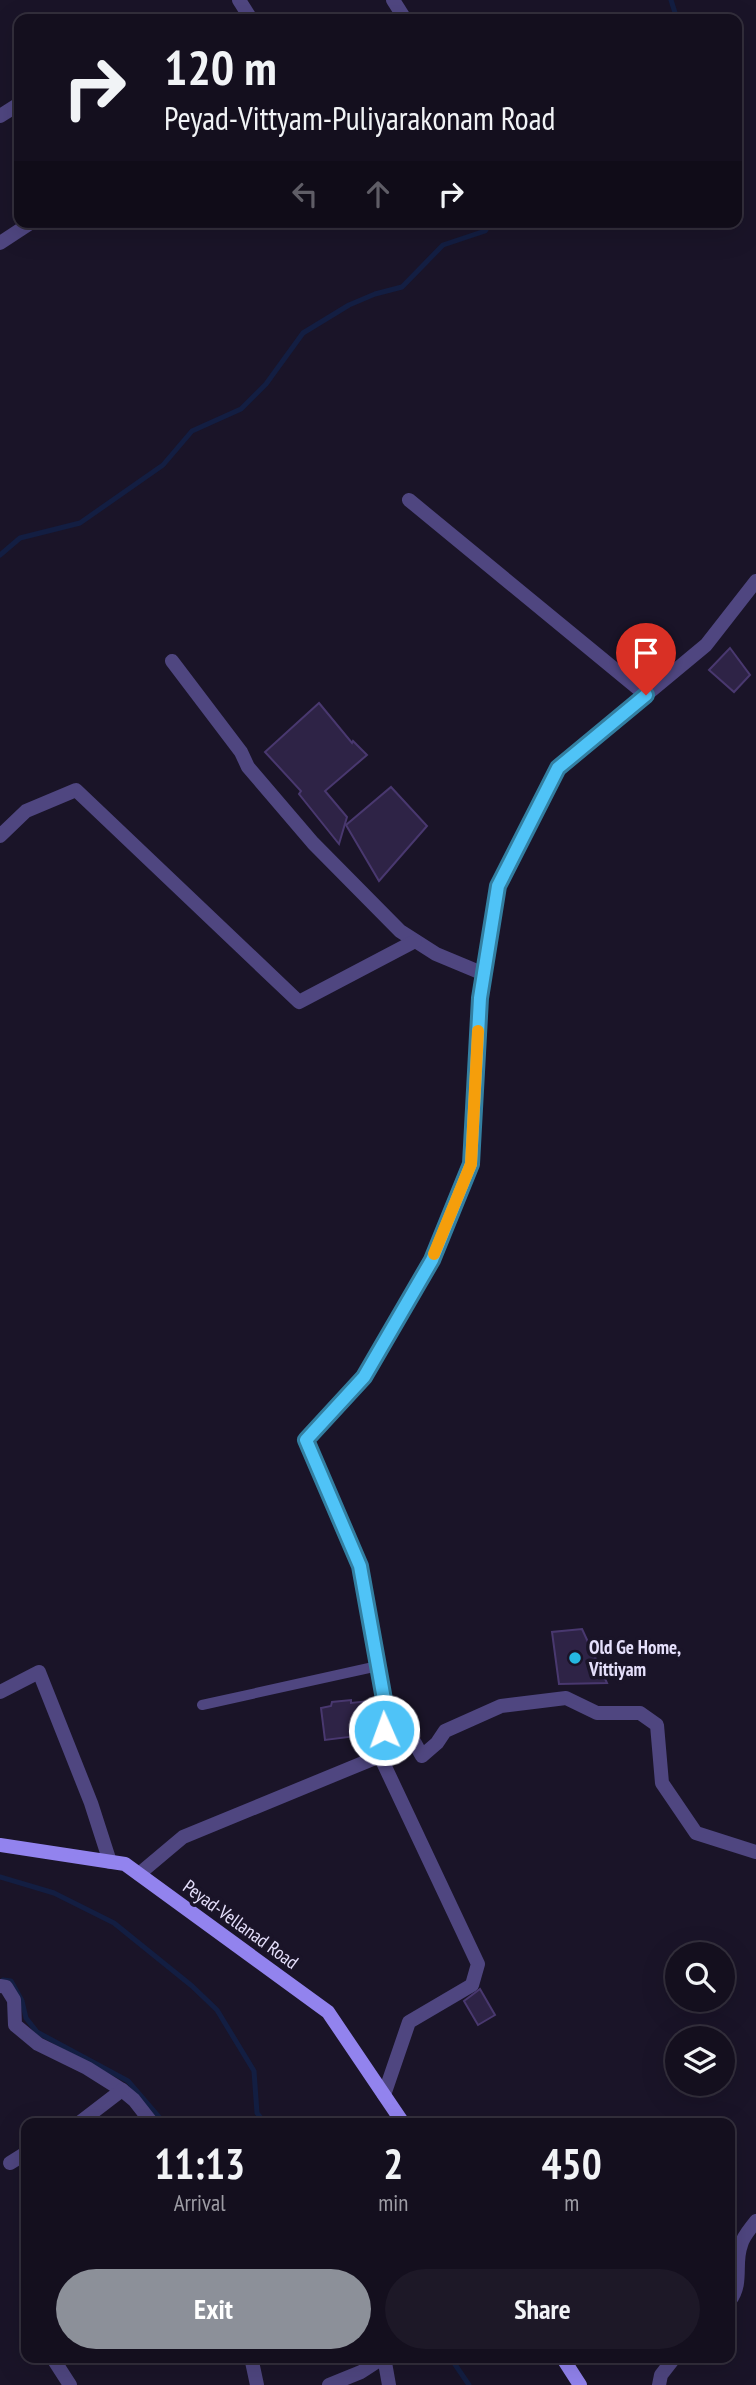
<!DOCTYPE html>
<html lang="en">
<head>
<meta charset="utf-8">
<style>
  :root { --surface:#140f1e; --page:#1d1827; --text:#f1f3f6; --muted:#9d9ca4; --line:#332f3c; --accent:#8c9099 }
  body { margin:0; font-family:"PT Sans Narrow",sans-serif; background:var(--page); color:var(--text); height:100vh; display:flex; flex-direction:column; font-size:26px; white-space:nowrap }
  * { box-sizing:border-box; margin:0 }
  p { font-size:23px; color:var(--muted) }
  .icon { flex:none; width:38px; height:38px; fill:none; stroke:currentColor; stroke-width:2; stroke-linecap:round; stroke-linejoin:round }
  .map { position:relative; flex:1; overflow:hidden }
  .details { position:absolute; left:21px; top:2118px; width:714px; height:245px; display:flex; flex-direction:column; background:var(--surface); border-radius:14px; box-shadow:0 7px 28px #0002,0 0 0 2px var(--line) }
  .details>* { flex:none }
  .top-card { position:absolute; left:14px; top:14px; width:728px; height:214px; border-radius:14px; box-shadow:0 7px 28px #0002,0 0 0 2px var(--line); background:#140f1e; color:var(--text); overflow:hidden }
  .fabs { position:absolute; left:665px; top:1942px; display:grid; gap:14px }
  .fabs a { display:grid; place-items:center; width:70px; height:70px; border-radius:50%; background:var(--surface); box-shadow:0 7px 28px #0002,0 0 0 2px var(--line); font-size:35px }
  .pin { position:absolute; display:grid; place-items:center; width:60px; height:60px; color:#fff; margin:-72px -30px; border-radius:50% 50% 50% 0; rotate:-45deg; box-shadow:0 0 7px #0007 }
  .pin .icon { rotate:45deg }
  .me { position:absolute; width:77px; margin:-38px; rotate:358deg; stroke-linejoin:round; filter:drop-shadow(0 0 5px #0008) }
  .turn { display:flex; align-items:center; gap:24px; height:147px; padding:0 35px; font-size:32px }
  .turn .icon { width:91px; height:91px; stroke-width:2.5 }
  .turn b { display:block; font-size:49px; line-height:60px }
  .lanes { display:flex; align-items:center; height:66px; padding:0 35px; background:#0003; justify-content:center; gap:35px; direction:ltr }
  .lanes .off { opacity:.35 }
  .eta { display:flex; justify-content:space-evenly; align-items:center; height:119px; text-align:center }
  .eta b { font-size:42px; font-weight:800; line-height:49px }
  .action { display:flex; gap:14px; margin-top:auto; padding:14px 35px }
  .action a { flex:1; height:80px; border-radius:42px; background:var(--accent); color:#fff; font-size:28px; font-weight:800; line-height:80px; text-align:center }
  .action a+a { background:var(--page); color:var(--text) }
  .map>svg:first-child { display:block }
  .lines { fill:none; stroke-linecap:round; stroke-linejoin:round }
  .stream { stroke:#131e42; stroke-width:5 }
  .building { fill:#2e2346; stroke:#49386f; stroke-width:2 }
  .service { stroke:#4f4680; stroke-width:10 }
  .minor { stroke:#4f4680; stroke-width:14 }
  .secondary { stroke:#9283ee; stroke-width:14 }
  .route-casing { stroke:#337fa1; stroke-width:18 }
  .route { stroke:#4fc3f7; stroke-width:12 }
  .slow { stroke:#f59e0b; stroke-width:12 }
  .poi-dot { fill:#25b8e1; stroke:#1a1428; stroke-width:2.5 }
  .labels { text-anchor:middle; stroke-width:7; stroke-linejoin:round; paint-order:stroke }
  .poi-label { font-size:19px; font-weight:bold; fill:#e5dffb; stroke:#1a1428; text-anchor:start }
  .street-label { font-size:19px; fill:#e5dffb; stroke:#1a1428 }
</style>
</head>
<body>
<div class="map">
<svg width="756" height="2385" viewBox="0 0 756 2385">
  <rect width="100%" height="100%" fill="#1a1428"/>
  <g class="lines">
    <!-- stream -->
    <g class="stream">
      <polyline points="671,0 677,19"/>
      <polyline points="0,555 20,538 80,523 163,465 192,431 241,409 266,384 303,333 349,305 375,294 402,287 443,245 485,231 491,222"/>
      <polyline points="0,1877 54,1893 114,1923 192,1986 217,2010 254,2071 257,2113 265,2123"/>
      <polyline points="3,1980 11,1981 22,2001 26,2018 37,2032 128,2081 164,2123"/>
      <polyline points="450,2357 469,2385"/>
    </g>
  </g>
  <!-- building -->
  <g class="building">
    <polygon points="730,648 750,675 734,692 709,670"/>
    <polygon points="319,703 352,743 353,741 367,755 325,791 347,817 339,844 299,794 301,791 265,752"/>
    <polygon points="391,787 427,826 379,881 346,825"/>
    <polygon points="582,1629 607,1683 559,1684 552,1632"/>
    <polygon points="351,1700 351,1703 369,1701 373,1734 325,1740 321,1708 331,1706 332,1702"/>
    <polygon points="480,1989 495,2015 478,2025 464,2001"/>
  </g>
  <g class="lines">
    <!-- service -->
    <polyline class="service" points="202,1705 378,1666"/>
    <!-- minor -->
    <g class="minor">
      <polyline points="239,0 251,19"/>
      <polyline points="393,0 405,19"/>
      <polyline points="0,116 19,104"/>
      <polyline points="0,243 32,222"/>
      <polyline points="409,500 646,695"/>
      <polyline points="172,661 241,752 248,767 313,843 400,931 436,954 484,974"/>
      <polyline points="0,836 26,811 76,790 299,1002 415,941"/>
      <polyline points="0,1692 39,1672 91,1803 110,1862"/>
      <polyline points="384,1730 412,1738 422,1756 437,1743 445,1731 501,1706 566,1698 597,1713 640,1713 657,1725 662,1783 696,1833 756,1852"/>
      <polyline points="380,1756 478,1964 472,1985 409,2022 384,2095"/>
      <polyline points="139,1874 183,1837 380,1756 387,1716 360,1566 306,1440 364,1377 432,1260 471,1164 480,997 498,886 558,768 706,645 756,581"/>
      <polyline points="0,1986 6,1987 14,2000 15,2025 38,2044 87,2068 122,2090 134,2100 152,2123"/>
      <polyline points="79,2123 122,2090"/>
      <polyline points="10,2163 26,2153"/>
      <path d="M 730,2300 C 743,2284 734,2262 741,2245 C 743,2236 751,2228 756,2221"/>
      <polyline points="52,2357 70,2385"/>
      <polyline points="251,2357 257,2385"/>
      <polyline points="384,2357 389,2385"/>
      <polyline points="329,2385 361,2372 384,2357"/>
      <polyline points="659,2385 661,2375 675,2357"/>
    </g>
    <!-- secondary -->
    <g class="secondary">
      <polyline points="0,1845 125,1864 328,2012 403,2123"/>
      <polyline points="562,2357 580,2385"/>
    </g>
  </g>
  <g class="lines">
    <defs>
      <polyline id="route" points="384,1730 387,1716 360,1566 306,1440 364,1377 432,1260 471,1164 480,998 498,886 558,768 646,695"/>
    </defs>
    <!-- route casing -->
    <use href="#route" class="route-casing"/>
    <!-- route -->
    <use href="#route" class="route"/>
    <!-- slow -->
    <polyline class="slow" points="434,1254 471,1164 478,1031"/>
  </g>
  <!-- markers -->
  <circle class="poi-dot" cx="575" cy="1658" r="7"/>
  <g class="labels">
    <!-- poi labels -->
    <g class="poi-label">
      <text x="589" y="1654">Old Ge Home,<tspan x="589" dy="22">Vittiyam</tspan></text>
    </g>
    <!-- street labels -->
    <g class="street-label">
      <text transform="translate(241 1924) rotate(36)" y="7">Peyad-Vellanad Road</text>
    </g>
  </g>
</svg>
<div class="fabs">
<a><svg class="icon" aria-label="search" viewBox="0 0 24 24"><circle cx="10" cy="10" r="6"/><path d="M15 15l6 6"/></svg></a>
<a><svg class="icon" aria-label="layers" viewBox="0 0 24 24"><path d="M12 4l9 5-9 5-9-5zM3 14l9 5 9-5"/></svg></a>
</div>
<div class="pin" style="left:646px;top:695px;background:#d93025"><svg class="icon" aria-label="arrive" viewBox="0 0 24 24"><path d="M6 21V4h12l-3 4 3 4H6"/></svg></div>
<svg class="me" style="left:384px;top:1730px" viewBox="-20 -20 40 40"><circle r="17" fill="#4fc3f7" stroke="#fff" stroke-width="3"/><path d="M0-11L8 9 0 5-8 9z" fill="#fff"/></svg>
<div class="top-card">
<div class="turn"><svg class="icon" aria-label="right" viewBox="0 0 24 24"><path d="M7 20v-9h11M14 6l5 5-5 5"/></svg><div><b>120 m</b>Peyad-Vittyam-Puliyarakonam Road</div></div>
<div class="lanes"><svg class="icon off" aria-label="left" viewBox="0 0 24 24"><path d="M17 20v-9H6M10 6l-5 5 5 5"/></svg><svg class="icon off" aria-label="ahead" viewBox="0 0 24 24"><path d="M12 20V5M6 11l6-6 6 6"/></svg><svg class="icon" aria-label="right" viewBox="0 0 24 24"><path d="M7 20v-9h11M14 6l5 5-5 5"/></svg></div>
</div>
<section class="details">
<div class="eta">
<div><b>11:13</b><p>Arrival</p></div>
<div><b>2</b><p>min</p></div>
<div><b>450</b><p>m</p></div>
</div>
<div class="action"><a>Exit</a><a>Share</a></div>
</section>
</div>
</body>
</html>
